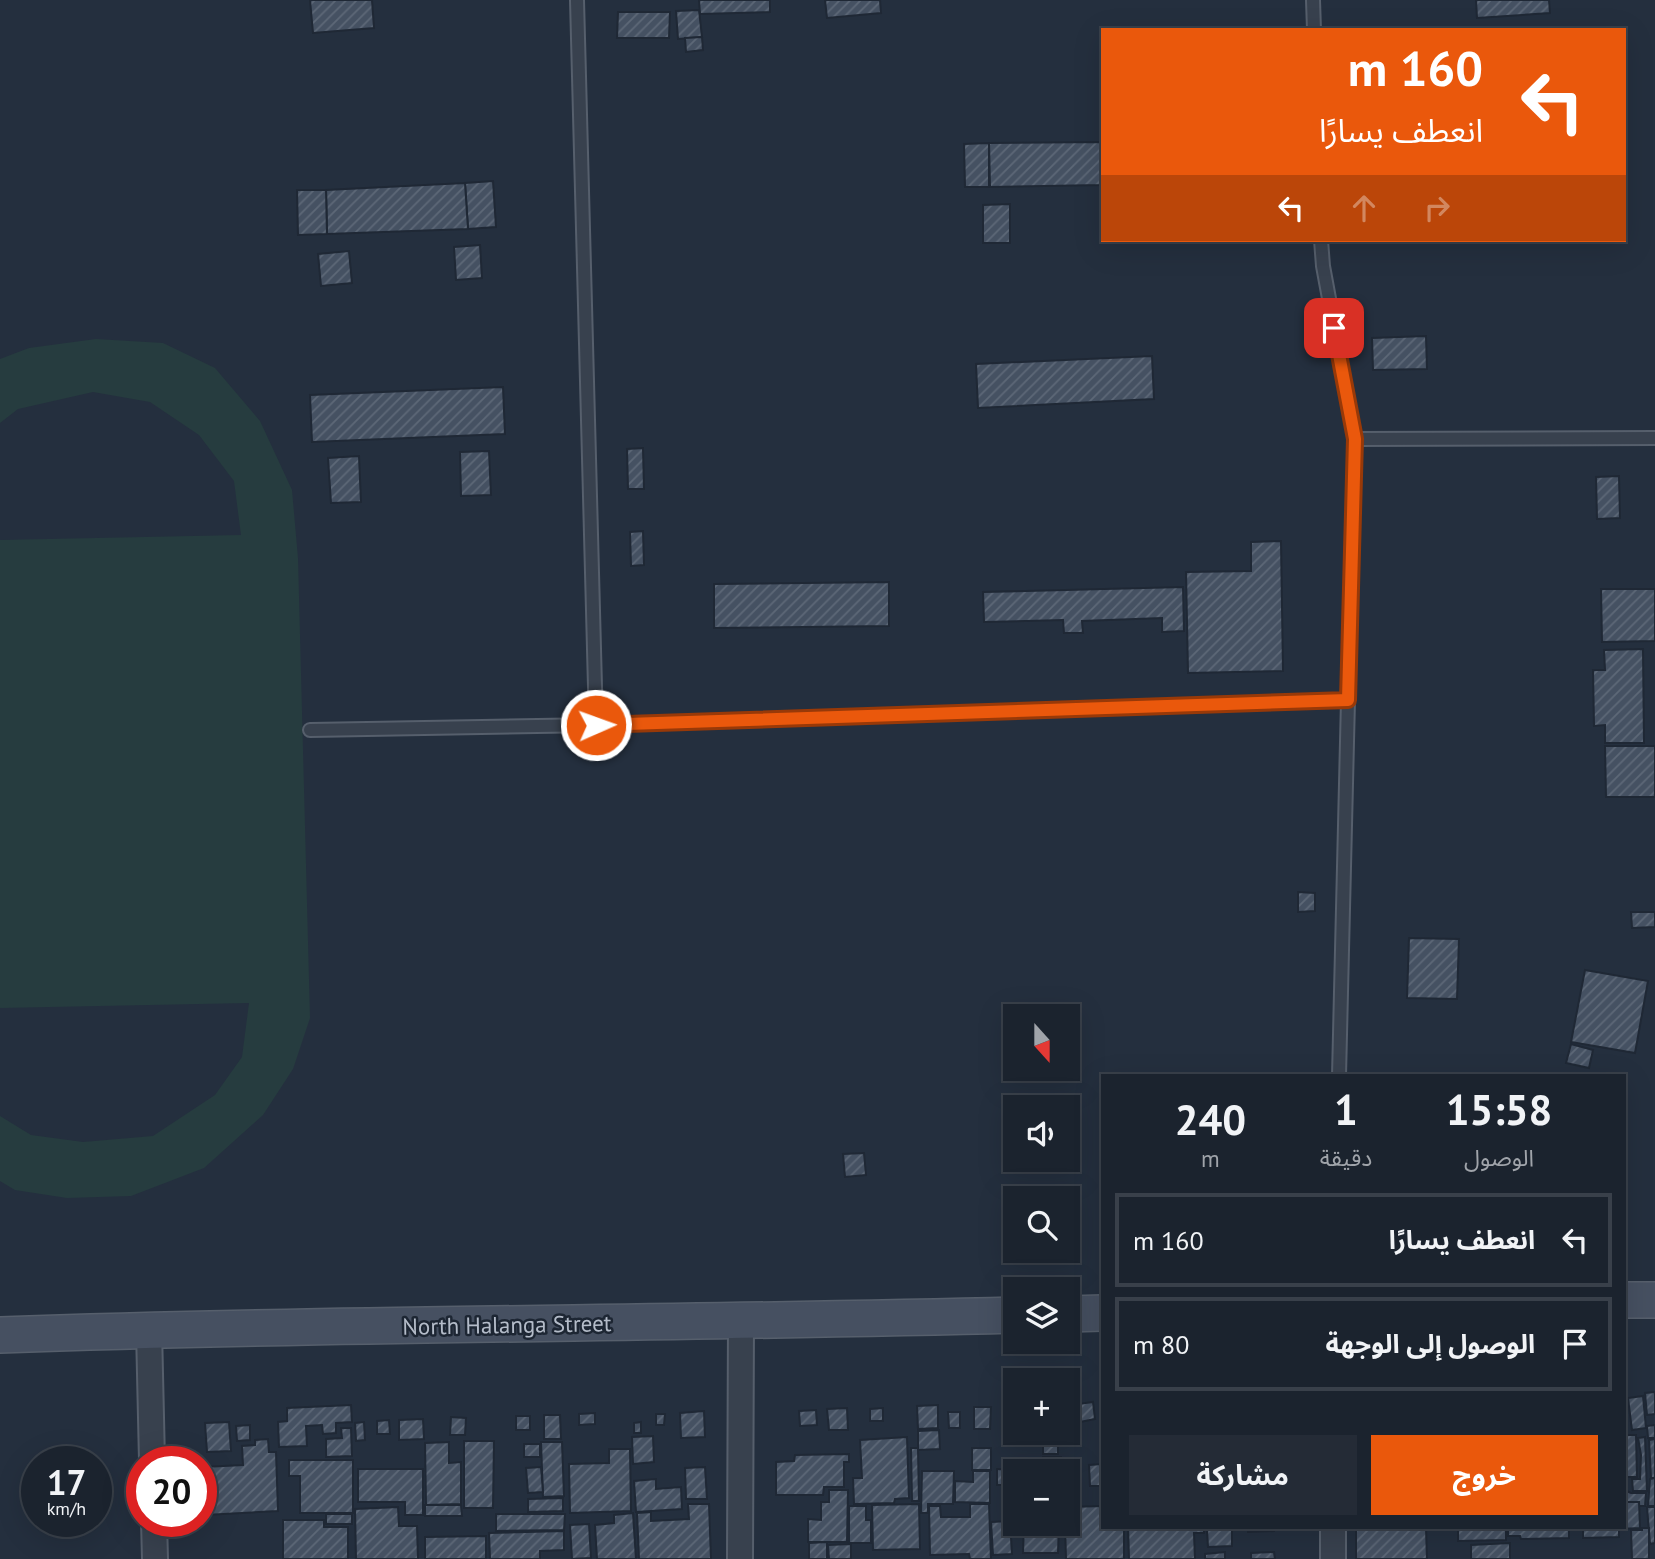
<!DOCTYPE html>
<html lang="ar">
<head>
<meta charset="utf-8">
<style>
  :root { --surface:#1b232e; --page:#242b36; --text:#f1f3f6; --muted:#a0a4aa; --line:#39404a; --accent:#ea580c }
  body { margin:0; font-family:"PT Sans","Noto Sans Arabic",sans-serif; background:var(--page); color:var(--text); direction:rtl; height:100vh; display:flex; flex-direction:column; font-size:26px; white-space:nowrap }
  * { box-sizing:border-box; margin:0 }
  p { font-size:23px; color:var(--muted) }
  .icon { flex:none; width:38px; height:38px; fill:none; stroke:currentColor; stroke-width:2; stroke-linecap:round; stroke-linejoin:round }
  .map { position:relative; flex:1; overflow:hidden; direction:ltr }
  .panel { position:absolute; left:1101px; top:1074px; width:525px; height:455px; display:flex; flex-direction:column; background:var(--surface); border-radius:0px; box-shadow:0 7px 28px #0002,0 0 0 2px var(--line); direction:rtl }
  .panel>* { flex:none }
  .banner { position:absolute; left:1101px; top:28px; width:525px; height:214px; border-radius:0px; box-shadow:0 7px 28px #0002,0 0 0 2px var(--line); direction:rtl; background:#ea580c; color:#fff; overflow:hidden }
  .needle { width:46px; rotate:159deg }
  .fabs { position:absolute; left:1003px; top:1004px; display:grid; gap:14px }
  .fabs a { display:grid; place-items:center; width:77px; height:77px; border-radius:0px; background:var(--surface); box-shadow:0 7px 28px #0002,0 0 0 2px var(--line); font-size:35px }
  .speed { position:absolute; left:21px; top:1446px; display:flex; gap:14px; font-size:35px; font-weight:700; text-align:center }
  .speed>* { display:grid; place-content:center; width:91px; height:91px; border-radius:50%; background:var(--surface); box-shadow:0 7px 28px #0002,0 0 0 2px var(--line); line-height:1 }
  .speed small { font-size:18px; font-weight:400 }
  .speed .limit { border:10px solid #d22; background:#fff; color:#111 }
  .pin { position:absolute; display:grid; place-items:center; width:60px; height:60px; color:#fff; margin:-30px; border-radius:14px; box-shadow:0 4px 10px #0006 }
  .me { position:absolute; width:77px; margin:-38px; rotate:88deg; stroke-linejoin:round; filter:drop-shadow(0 0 5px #0008) }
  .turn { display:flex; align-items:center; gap:24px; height:147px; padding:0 28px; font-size:32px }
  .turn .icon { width:91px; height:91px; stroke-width:2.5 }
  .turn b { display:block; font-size:49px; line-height:60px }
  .lanes { display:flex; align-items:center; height:66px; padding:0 28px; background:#0003; justify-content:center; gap:35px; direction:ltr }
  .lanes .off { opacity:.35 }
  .eta { display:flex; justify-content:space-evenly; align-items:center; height:119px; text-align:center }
  .eta b { font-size:42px; font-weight:700; line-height:49px }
  .action { display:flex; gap:14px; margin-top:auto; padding:14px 28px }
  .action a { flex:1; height:80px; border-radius:0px; background:var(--accent); color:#fff; font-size:28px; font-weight:700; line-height:80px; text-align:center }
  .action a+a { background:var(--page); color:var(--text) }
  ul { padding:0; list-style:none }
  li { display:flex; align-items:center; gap:21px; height:94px; margin:0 14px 10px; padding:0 14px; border:4px solid var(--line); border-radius:0px }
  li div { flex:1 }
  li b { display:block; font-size:26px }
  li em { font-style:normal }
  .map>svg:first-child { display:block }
  .pitch { fill:#263c3f }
  .building { fill:url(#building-hatch); stroke:#1f2835; stroke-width:2 }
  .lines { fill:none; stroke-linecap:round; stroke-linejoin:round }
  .lane-casing { stroke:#565f6c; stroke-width:16 }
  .street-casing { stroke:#565f6c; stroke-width:28 }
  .secondary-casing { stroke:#565f6c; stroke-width:38 }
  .lane { stroke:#38414e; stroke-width:12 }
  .street { stroke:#38414e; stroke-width:24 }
  .secondary { stroke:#465061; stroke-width:35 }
  .route-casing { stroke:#983908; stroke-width:18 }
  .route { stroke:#ea580c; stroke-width:12 }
  .labels { text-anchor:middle; stroke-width:5; stroke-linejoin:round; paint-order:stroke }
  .street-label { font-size:23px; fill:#b4bcc9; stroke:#1d2633 }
</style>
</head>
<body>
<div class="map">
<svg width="1655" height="1559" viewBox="0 0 1655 1559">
  <defs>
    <pattern id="building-hatch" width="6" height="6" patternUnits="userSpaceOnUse" patternTransform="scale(1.75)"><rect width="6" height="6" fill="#455162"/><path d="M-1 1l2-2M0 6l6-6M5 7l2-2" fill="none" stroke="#5d6877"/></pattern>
  </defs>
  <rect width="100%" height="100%" fill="#242f3e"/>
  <!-- pitch -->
  <polygon class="pitch" points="96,339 163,343 215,368 260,421 292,490 298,558 310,1018 293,1069 263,1115 204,1168 131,1196 67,1198 15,1190 0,1181 0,1116 31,1135 83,1142 153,1136 215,1095 242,1057 249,1003 0,1008 0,540 241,535 234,481 199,435 150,402 93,392 18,409 0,423 0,359 29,348"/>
  <!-- building -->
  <g class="building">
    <polygon points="310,0 372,0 374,28 313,33"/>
    <polygon points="699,0 770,0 770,12 700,14"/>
    <polygon points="825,0 880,0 881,13 827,18"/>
    <polygon points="1476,0 1549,0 1550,13 1477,18"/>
    <polygon points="699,10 702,37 678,39 676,11"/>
    <polygon points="618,12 670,12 669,38 617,38"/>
    <polygon points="702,37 703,50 686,52 685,38"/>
    <polygon points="1102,142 1102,185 990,187 989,143"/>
    <polygon points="989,143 989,187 965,187 964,144"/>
    <polygon points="493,181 496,227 468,229 465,183"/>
    <polygon points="465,183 468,229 327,234 326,190"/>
    <polygon points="297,190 326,190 327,234 298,235"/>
    <polygon points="1010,204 1010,243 983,243 983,205"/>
    <polygon points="480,245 482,278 456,280 454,247"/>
    <polygon points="349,251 352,283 321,286 318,254"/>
    <polygon points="1426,336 1427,369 1373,370 1372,338"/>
    <polygon points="1152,356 1154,399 978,408 976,364"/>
    <polygon points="503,387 505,434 312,442 310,395"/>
    <polygon points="643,448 644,489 628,489 627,449"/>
    <polygon points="489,451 491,495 461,496 460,452"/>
    <polygon points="359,456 361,502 331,503 328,458"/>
    <polygon points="1619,476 1620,518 1597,519 1596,477"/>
    <polygon points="643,531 644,565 631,566 630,532"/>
    <polygon points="1281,541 1283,671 1188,673 1186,572 1251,571 1251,542"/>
    <polygon points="889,582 889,626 714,628 714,584"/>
    <polygon points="1183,587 1184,631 1162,632 1162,618 1082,621 1083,633 1064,633 1063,620 984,622 983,592"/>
    <polygon points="1601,589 1655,589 1655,641 1602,642"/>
    <polygon points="1643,649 1644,743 1605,743 1605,725 1594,726 1593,670 1605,670 1604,650"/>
    <polygon points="1605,746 1655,746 1655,797 1606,797"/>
    <polygon points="1298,892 1315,893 1315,911 1298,912"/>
    <polygon points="1631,912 1655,912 1655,927 1632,928"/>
    <polygon points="1409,938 1459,939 1457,999 1407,998"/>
    <polygon points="1585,970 1648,981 1635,1053 1571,1042"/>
    <polygon points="1571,1044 1593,1050 1589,1068 1566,1063"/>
    <polygon points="864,1153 866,1175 845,1177 843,1154"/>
    <polygon points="1655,1392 1655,1414 1647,1415 1645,1393"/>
    <polygon points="1643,1396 1646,1428 1632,1430 1628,1398"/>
    <polygon points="1093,1402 1095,1419 1080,1422 1078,1404"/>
    <polygon points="351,1405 352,1422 336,1423 336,1433 323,1434 322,1425 306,1426 307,1446 279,1447 278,1422 287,1421 287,1408"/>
    <polygon points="938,1405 938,1428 918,1429 917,1406"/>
    <polygon points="974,1407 991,1407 990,1429 974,1429"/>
    <polygon points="847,1408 848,1430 829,1430 827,1409"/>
    <polygon points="883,1408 883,1421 870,1421 870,1409"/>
    <polygon points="816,1410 817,1425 800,1426 799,1411"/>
    <polygon points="704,1411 705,1437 681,1438 680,1413"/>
    <polygon points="948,1412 960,1412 960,1428 949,1428"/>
    <polygon points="595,1413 595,1424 579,1425 579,1414"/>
    <polygon points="656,1414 665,1414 664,1425 656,1425"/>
    <polygon points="544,1415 560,1415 561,1439 544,1439"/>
    <rect x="516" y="1416" width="14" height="14"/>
    <polygon points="451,1417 466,1418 465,1435 450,1435"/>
    <polygon points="423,1419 424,1439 399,1440 399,1420"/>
    <polygon points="389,1420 390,1434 377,1434 377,1421"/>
    <polygon points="229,1422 231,1451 207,1452 205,1423"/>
    <polygon points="364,1422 365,1440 356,1441 355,1423"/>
    <polygon points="641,1422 641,1433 634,1433 634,1423"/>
    <polygon points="250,1425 250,1440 237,1441 236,1426"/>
    <polygon points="1655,1425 1655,1438 1648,1438 1647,1426"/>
    <polygon points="341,1428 351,1428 352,1456 326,1457 326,1439 342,1438"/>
    <polygon points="939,1430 940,1449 918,1450 918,1431"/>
    <polygon points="1624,1435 1636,1435 1637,1477 1624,1477"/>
    <polygon points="653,1436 654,1462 633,1464 632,1437"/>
    <polygon points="907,1437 909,1498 895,1499 894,1503 854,1504 853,1478 862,1478 860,1440"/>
    <rect x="1043" y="1437" width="15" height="17"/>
    <polygon points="1645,1437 1647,1491 1633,1491 1632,1479 1640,1479 1641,1455 1638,1438"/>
    <polygon points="268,1439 269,1452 276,1452 278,1511 205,1515 203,1467 243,1465 242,1446 255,1445 255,1440"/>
    <polygon points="1655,1439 1655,1478 1651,1478 1649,1440"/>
    <polygon points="464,1441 494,1441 493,1508 464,1508"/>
    <polygon points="449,1442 449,1463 461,1462 461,1504 426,1505 425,1443"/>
    <polygon points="541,1442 562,1442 564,1496 543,1497"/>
    <rect x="524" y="1444" width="16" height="13"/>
    <polygon points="911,1448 918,1448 919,1501 912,1501"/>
    <rect x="972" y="1448" width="19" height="22"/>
    <polygon points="609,1449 630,1449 631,1511 570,1513 569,1464 609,1463"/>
    <polygon points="849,1454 849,1462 844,1462 844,1487 824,1487 823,1495 776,1495 776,1462 794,1461 795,1455"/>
    <rect x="1043" y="1457" width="18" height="15"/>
    <polygon points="289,1460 353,1460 353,1513 300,1513 300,1476 289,1476"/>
    <polygon points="1102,1464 1102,1486 1090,1486 1089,1465"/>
    <polygon points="541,1467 543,1492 528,1493 526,1468"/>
    <polygon points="705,1467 707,1499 686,1499 685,1468"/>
    <polygon points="358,1469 423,1469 423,1515 405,1515 405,1502 358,1502"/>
    <polygon points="997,1469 1021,1470 1021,1472 1015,1472 1015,1485 997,1485"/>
    <polygon points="922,1471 954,1471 953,1504 928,1504 928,1513 921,1513"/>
    <polygon points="973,1471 990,1471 990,1503 955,1502 955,1481 973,1482"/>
    <polygon points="1655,1478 1655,1506 1648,1506 1650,1479"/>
    <polygon points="656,1479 656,1489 681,1487 682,1509 636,1512 634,1481"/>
    <polygon points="829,1490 848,1490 847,1542 808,1542 808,1519 821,1520 821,1502 829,1502"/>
    <polygon points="1624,1490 1631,1493 1646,1493 1645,1506 1639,1506 1639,1502 1624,1502"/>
    <polygon points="563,1498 563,1511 528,1512 528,1499"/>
    <polygon points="1624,1502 1639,1502 1640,1528 1619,1529 1624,1528"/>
    <polygon points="688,1504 709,1504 711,1559 639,1559 637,1513 651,1512 651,1521 689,1519"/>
    <polygon points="919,1504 920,1549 873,1550 872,1505"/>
    <polygon points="970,1504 989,1504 991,1559 970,1559 969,1554 930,1555 929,1506 940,1506 941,1517 970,1517"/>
    <polygon points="425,1505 461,1505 462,1516 425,1516"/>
    <polygon points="849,1506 866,1506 866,1520 871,1520 871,1543 849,1543"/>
    <polygon points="1102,1506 1102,1528 1124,1528 1124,1559 1066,1559 1065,1524 1068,1524 1068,1507"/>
    <polygon points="398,1507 399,1526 417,1526 418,1559 356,1559 355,1509"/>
    <polygon points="1647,1507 1655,1507 1655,1543 1650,1544"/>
    <polygon points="633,1513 636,1559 597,1559 595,1525 614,1523 614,1515"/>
    <rect x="326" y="1514" width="26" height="10"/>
    <polygon points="496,1514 565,1514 564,1530 496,1531"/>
    <polygon points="283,1520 324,1520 324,1527 348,1527 348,1559 283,1559"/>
    <polygon points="1010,1521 1012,1554 993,1555 991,1522"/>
    <polygon points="589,1524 591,1558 572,1559 570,1525"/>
    <polygon points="1024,1524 1059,1524 1058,1553 1023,1553"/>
    <polygon points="1128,1528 1204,1528 1204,1533 1194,1533 1195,1559 1129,1559"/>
    <polygon points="1209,1528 1274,1528 1274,1531 1248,1532 1248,1528 1209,1530"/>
    <polygon points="1356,1528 1426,1528 1427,1559 1356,1559"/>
    <polygon points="1458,1528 1506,1528 1506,1540 1458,1541"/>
    <polygon points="1508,1528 1569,1528 1569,1538 1521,1539 1520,1536 1508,1536"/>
    <polygon points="1583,1528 1619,1528 1619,1537 1583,1538"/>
    <polygon points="1642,1528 1649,1528 1649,1559 1632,1559 1631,1530 1642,1530"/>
    <polygon points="1207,1530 1232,1530 1232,1546 1208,1547"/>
    <polygon points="564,1531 564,1550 540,1551 540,1559 490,1559 489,1533"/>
    <polygon points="486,1536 486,1559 425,1559 425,1537"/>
    <polygon points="827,1542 827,1559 809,1559 809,1543"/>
    <polygon points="1510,1543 1510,1559 1471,1559 1471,1545"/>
    <polygon points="851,1544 851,1559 829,1559 828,1545"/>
    <polygon points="1225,1552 1225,1559 1205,1559 1205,1554"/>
    <polygon points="1274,1552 1275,1559 1251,1559 1251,1553"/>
  </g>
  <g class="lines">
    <defs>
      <g id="lane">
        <polyline points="1313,0 1314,30"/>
        <polyline points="1355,439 1655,438"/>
        <polyline points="596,725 1348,700 1355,439 1323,266 1321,240"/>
        <polyline points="310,730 596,725 577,0"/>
        <polyline points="1339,1076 1348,700"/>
      </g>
      <g id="street">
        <polyline points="149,1330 152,1461"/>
        <polyline points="154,1521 155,1559"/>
        <polyline points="1333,1528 1333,1559"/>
        <polyline points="740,1559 741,1322"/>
      </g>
      <g id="secondary">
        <polyline points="1624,1300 1655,1300"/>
        <polyline points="1068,1314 1102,1313"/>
        <path d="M 0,1335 C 338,1323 677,1324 1015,1315"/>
      </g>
    </defs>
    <!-- lane casing -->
    <use href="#lane" class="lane-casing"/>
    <!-- street casing -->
    <use href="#street" class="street-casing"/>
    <!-- secondary casing -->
    <use href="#secondary" class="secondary-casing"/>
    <!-- lane -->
    <use href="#lane" class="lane"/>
    <!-- street -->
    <use href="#street" class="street"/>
    <!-- secondary -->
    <use href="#secondary" class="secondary"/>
  </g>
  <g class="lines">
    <defs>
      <polyline id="route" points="596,725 1348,700 1355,439 1334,328"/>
    </defs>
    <!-- route casing -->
    <use href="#route" class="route-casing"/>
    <!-- route -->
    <use href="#route" class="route"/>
  </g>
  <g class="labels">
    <!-- street labels -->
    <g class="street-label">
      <text transform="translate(507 1325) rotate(-1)" y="8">North Halanga Street</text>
    </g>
  </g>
</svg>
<div class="fabs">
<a><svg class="needle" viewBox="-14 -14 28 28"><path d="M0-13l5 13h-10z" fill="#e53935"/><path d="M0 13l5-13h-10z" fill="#a0a4aa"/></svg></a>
<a><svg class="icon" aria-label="sound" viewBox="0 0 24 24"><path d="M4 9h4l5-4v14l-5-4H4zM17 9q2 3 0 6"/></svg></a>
<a><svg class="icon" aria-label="search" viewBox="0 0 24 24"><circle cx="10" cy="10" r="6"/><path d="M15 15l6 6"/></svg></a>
<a><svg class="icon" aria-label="layers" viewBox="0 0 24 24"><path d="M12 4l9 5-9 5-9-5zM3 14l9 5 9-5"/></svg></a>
<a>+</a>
<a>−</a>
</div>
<div class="speed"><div>17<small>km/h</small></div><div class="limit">20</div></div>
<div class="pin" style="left:1334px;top:328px;background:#d93025"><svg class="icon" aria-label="arrive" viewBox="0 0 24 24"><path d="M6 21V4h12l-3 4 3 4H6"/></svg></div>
<svg class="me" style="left:596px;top:725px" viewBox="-20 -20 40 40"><circle r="17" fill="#ea580c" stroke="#fff" stroke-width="3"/><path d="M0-11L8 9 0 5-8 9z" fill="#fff"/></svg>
<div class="banner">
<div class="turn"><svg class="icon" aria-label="left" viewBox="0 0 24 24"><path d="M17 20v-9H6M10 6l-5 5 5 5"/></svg><div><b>160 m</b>انعطف يسارًا</div></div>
<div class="lanes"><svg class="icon" aria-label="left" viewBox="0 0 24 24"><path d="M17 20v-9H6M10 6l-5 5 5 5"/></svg><svg class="icon off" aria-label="ahead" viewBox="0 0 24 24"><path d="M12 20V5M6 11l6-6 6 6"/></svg><svg class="icon off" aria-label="right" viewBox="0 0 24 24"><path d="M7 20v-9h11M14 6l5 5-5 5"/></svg></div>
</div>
<section class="panel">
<div class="eta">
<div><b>15:58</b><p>الوصول</p></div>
<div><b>1</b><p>دقيقة</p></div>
<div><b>240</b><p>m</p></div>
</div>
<ul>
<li><svg class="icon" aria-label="left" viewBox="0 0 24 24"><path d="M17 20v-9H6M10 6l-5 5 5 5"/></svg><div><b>انعطف يسارًا</b></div><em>160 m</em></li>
<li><svg class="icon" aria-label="arrive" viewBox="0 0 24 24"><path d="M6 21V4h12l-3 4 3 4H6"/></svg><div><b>الوصول إلى الوجهة</b></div><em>80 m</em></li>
</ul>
<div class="action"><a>خروج</a><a>مشاركة</a></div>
</section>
</div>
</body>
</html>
